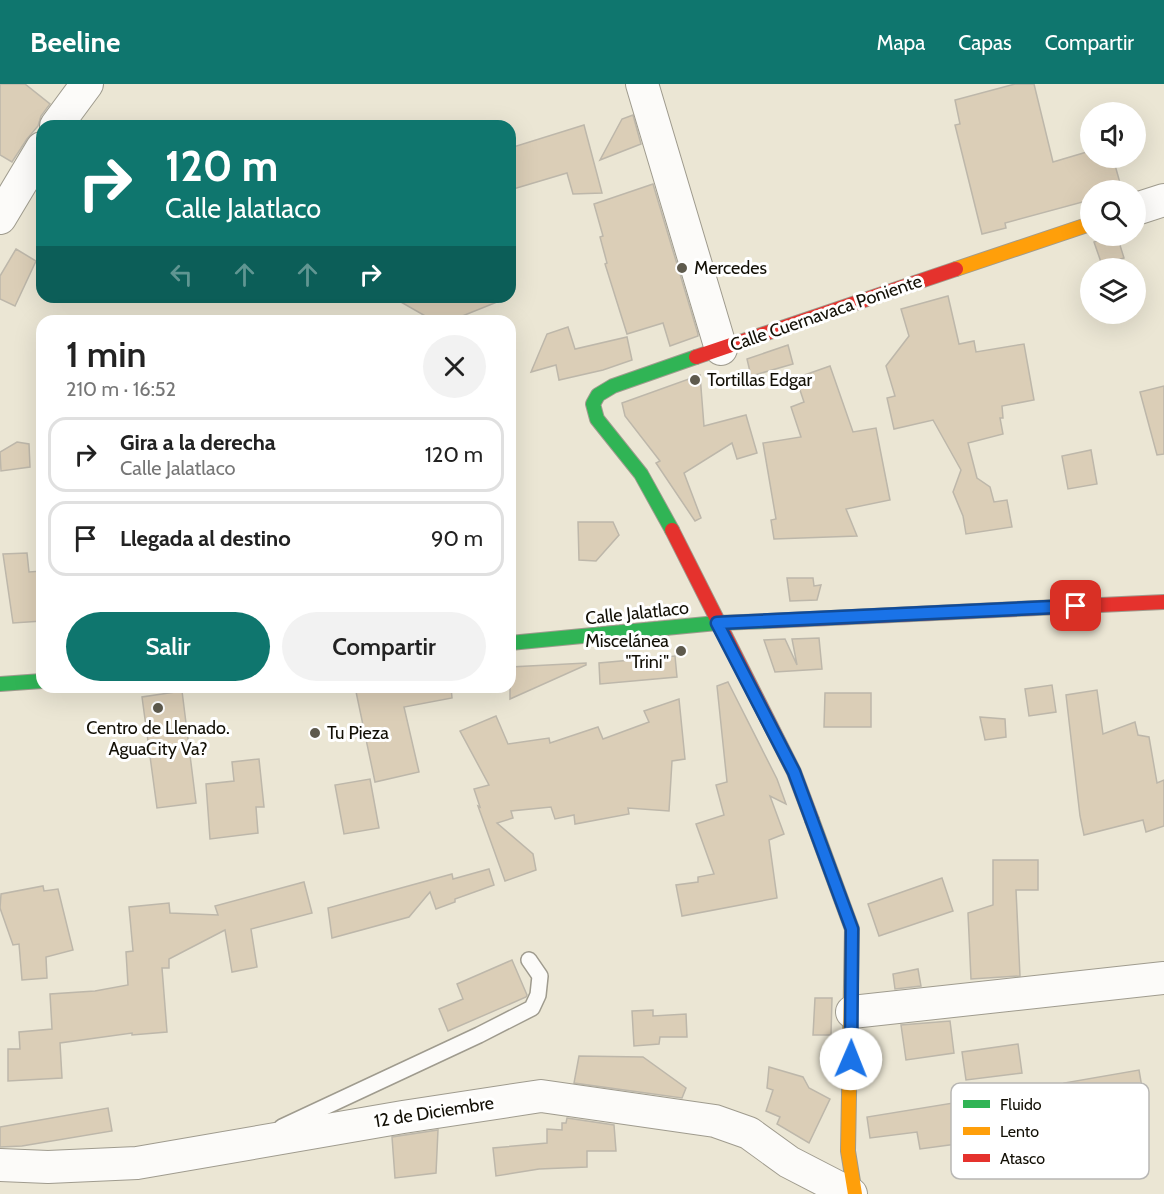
<!DOCTYPE html>
<html lang="es">
<head>
<meta charset="utf-8">
<style>
  :root { --surface:#fff; --page:#f2f2f2; --text:#222; --muted:#767676; --line:#e0e0e0; --accent:#0f766e }
  body { margin:0; font-family:Cabin,sans-serif; background:var(--page); color:var(--text); height:100vh; display:flex; flex-direction:column; font-size:22px; white-space:nowrap }
  * { box-sizing:border-box; margin:0 }
  p { font-size:20px; color:var(--muted) }
  .icon { flex:none; width:33px; height:33px; fill:none; stroke:currentColor; stroke-width:2; stroke-linecap:round; stroke-linejoin:round }
  .map { position:relative; flex:1; overflow:hidden }
  .details { position:absolute; left:36px; top:231px; width:480px; height:378px; display:flex; flex-direction:column; background:var(--surface); border-radius:18px; box-shadow:0 6px 24px #0002 }
  .details>* { flex:none }
  .banner { position:absolute; left:36px; top:36px; width:480px; height:183px; border-radius:18px; box-shadow:0 6px 24px #0002; background:#0f766e; color:#fff; overflow:hidden }
  .fabs { position:absolute; left:1080px; top:18px; display:grid; gap:12px }
  .fabs a { display:grid; place-items:center; width:66px; height:66px; border-radius:50%; background:var(--surface); box-shadow:0 6px 24px #0002; font-size:30px }
  .pin { position:absolute; display:grid; place-items:center; width:51px; height:51px; color:#fff; margin:-26px; border-radius:12px; box-shadow:0 3px 9px #0006 }
  .me { position:absolute; width:66px; margin:-33px; rotate:1deg; stroke-linejoin:round; filter:drop-shadow(0 0 4px #0008) }
  .turn { display:flex; align-items:center; gap:21px; height:126px; padding:0 30px; font-size:27px }
  .turn .icon { width:78px; height:78px; stroke-width:2.5 }
  .turn b { display:block; font-size:42px; line-height:51px }
  .lanes { display:flex; align-items:center; height:57px; padding:0 30px; background:#0003; justify-content:center; gap:30px; direction:ltr }
  .lanes .off { opacity:.35 }
  .round { display:grid; place-items:center; flex:none; width:63px; height:63px; border-radius:32px; background:var(--page) }
  .headline { display:flex; align-items:center; justify-content:space-between; height:102px; padding:0 30px }
  h1 { font-size:36px; font-weight:600; line-height:45px }
  .cta { display:flex; gap:12px; margin-top:auto; padding:12px 30px }
  .cta a { flex:1; height:69px; border-radius:36px; background:var(--accent); color:#fff; font-size:24px; font-weight:600; line-height:69px; text-align:center }
  .cta a+a { background:var(--page); color:var(--text) }
  ul { padding:0; list-style:none }
  li { display:flex; align-items:center; gap:18px; height:75px; margin:0 12px 9px; padding:0 18px; border:3px solid var(--line); border-radius:18px }
  li div { flex:1 }
  li b { display:block; font-size:22px }
  li em { font-style:normal }
  header { display:flex; align-items:center; gap:36px; box-sizing:border-box; height:84px; padding:0 30px; background:var(--accent); color:#fff }
  header strong { font-size:28px }
  nav { display:flex; gap:33px; margin-inline-start:auto; font-size:21px }
  .map>svg:first-child { display:block }
  .building { fill:#dbceb7; stroke:#bdb7aa; stroke-width:1.5 }
  .lines { fill:none; stroke-linecap:round; stroke-linejoin:round }
  .lane-casing { stroke:#9f9b8e; stroke-width:18 }
  .street-casing { stroke:#9f9b8e; stroke-width:34 }
  .fast-casing { stroke:#9f9b8e; stroke-width:16 }
  .slow-casing { stroke:#9f9b8e; stroke-width:16 }
  .jam-casing { stroke:#9f9b8e; stroke-width:16 }
  .lane { stroke:#fcfbf9; stroke-width:15 }
  .street { stroke:#fcfbf9; stroke-width:32 }
  .fast { stroke:#30b455; stroke-width:14 }
  .slow { stroke:#ff9f0a; stroke-width:14 }
  .jam { stroke:#e5322d; stroke-width:14 }
  .route-casing { stroke:#114b97; stroke-width:15 }
  .route { stroke:#1a73e8; stroke-width:10 }
  .poi-dot { fill:#5e5a4d; stroke:#fff; stroke-width:2 }
  .labels { text-anchor:middle; stroke-width:6; stroke-linejoin:round; paint-order:stroke }
  .poi-label { font-size:18px; fill:#120f05; stroke:#fff; text-anchor:start }
  .street-label { font-size:18px; fill:#120f05; stroke:#fff }
  .key { fill:#fff; stroke:#b8b7b4; stroke-width:1.5 }
  .key-label { font-size:16px; fill:#120f05 }
</style>
</head>
<body>
<header>
<strong>Beeline</strong>
<nav><a>Mapa</a><a>Capas</a><a>Compartir</a></nav>
</header>
<div class="map">
<svg width="1164" height="1110" viewBox="0 0 1164 1110">
  <rect width="100%" height="100%" fill="#ebe6d4"/>
  <!-- building -->
  <g class="building">
    <polygon points="0,0 25,0 50,20 41,32 38,42 27,55 12,78 0,71"/>
    <polygon points="1015,0 1034,0 1053,78 1090,67 1090,74 1113,74 1122,106 1090,106 1090,116 1005,139 1006,144 982,150 955,41 960,40 955,16"/>
    <polygon points="633,31 641,60 600,76 622,35"/>
    <polygon points="584,41 602,109 573,110 567,89 510,106 510,64"/>
    <polygon points="653,100 698,250 698,252 670,262 663,239 627,250 605,180 607,179 600,153 603,152 594,120"/>
    <polygon points="1115,152 1119,158 1124,174 1102,181 1094,158"/>
    <polygon points="16,165 36,177 15,222 0,215 0,192"/>
    <polygon points="948,212 959,260 974,257 976,268 1024,260 1034,316 1002,322 1003,334 1000,334 1003,350 968,359 977,394 990,403 994,418 1007,416 1012,443 966,450 963,432 953,408 961,386 933,336 894,345 887,314 895,312 886,282 909,252 901,225"/>
    <polygon points="392,213 507,213 507,214 450,237 434,237"/>
    <polygon points="568,243 575,265 627,253 632,276 603,286 559,296 556,281 531,288 547,250"/>
    <polygon points="788,261 793,280 751,292 747,275"/>
    <polygon points="830,282 853,348 876,344 890,416 846,425 857,452 774,455 771,436 776,435 763,359 801,353 791,323 804,318 796,294"/>
    <polygon points="700,291 704,342 746,331 757,369 737,375 732,359 684,389 701,434 695,437 656,379 660,377 625,332 622,319"/>
    <polygon points="1164,302 1164,370 1157,371 1140,308"/>
    <polygon points="17,358 29,360 30,383 1,387 0,368"/>
    <polygon points="1091,366 1097,400 1068,405 1062,372"/>
    <polygon points="578,438 613,438 619,451 596,477 579,476"/>
    <polygon points="27,469 29,488 42,487 42,537 13,539 3,470"/>
    <polygon points="787,494 813,494 814,502 821,501 817,516 790,517"/>
    <polygon points="819,554 822,585 775,588 764,556 785,555 797,581 792,555"/>
    <polygon points="675,572 677,593 600,600 599,579"/>
    <polygon points="586,579 586,581 510,615 510,583"/>
    <polygon points="728,598 777,695 786,720 770,712 784,750 769,756 777,814 682,832 676,801 698,798 698,793 714,790 696,740 724,731 716,701 727,698 717,602"/>
    <polygon points="1052,601 1056,628 1029,632 1025,605"/>
    <polygon points="355,603 451,603 452,614 404,623 419,688 375,698"/>
    <polygon points="1097,606 1103,650 1135,638 1138,651 1149,653 1157,699 1164,696 1164,742 1146,748 1143,736 1084,751 1080,732 1066,611"/>
    <polygon points="182,607 196,719 157,724 142,613"/>
    <polygon points="825,609 871,609 871,643 824,643"/>
    <polygon points="679,615 685,675 672,677 669,727 628,724 629,730 575,740 574,731 555,735 551,723 511,727 513,734 497,739 533,770 536,786 505,797 478,722 480,723 474,705 489,701 460,647 496,632 508,660 549,654 550,659 598,643 603,655 649,638 644,627"/>
    <polygon points="980,633 1005,635 1006,653 985,656"/>
    <polygon points="259,675 264,723 256,723 258,749 210,755 206,700 234,697 232,678"/>
    <polygon points="370,695 379,744 344,750 335,701"/>
    <polygon points="993,776 1038,776 1038,806 1016,806 1020,892 971,895 968,829 993,821"/>
    <polygon points="489,785 494,801 455,815 455,818 436,825 430,808 409,833 332,854 328,824 452,790 453,795"/>
    <polygon points="942,794 953,827 879,852 868,820"/>
    <polygon points="304,798 312,829 251,845 257,883 232,888 225,846 169,875 169,884 162,884 167,948 132,951 132,949 60,959 62,994 8,997 8,965 20,965 19,948 52,945 50,910 95,907 128,901 126,868 133,867 129,823 169,819 170,829 218,831 215,822"/>
    <polygon points="43,802 44,807 58,805 73,866 46,873 47,894 22,896 19,860 13,861 0,824 1,810"/>
    <polygon points="512,876 527,911 526,913 448,947 439,925 463,915 457,900"/>
    <polygon points="918,885 921,902 895,905 893,890"/>
    <polygon points="815,914 832,914 831,951 813,951"/>
    <polygon points="653,926 653,932 686,930 687,953 660,953 659,960 634,962 632,927"/>
    <polygon points="950,937 954,969 906,976 901,941"/>
    <polygon points="1018,960 1022,989 966,996 962,968"/>
    <polygon points="579,972 643,973 686,1004 682,1014 574,999"/>
    <polygon points="769,983 803,993 809,1004 830,1015 809,1059 777,1040 780,1033 766,1027 773,1006 767,1004"/>
    <polygon points="1139,986 1146,1027 1071,1040 1064,999"/>
    <polygon points="959,1018 964,1059 920,1065 917,1048 870,1054 867,1033"/>
    <polygon points="108,1024 112,1047 22,1062 0,1063 0,1043"/>
    <polygon points="567,1034 614,1041 616,1067 587,1067 587,1083 539,1085 496,1092 493,1064 547,1059 547,1045 562,1046 562,1039 566,1039"/>
    <polygon points="438,1046 436,1089 395,1094 392,1053"/>
  </g>
  <g class="lines">
    <defs>
      <polyline id="lane" points="282,1043 479,951 532,924 538,911 540,892 529,876"/>
      <g id="street">
        <polyline points="642,0 721,265"/>
        <polyline points="56,42 87,0"/>
        <polyline points="1136,125 1164,116"/>
        <polyline points="0,134 42,64"/>
        <polyline points="852,928 1164,894"/>
        <polyline points="0,1081 48,1083 137,1079 403,1033 541,1012 715,1037 749,1049 789,1078 851,1110"/>
      </g>
      <g id="fast">
        <polyline points="672,446 641,390 597,335 593,320 598,311 613,302 696,273"/>
        <polyline points="510,559 717,539 768,537"/>
        <polyline points="0,600 42,597"/>
      </g>
      <g id="slow">
        <polyline points="956,185 1090,140"/>
        <polyline points="812,736 852,845 848,1067 855,1110"/>
      </g>
      <g id="jam">
        <polyline points="696,273 956,185"/>
        <polyline points="672,446 794,688 812,736"/>
        <polyline points="768,537 1164,518"/>
      </g>
    </defs>
    <!-- lane casing -->
    <use href="#lane" class="lane-casing"/>
    <!-- street casing -->
    <use href="#street" class="street-casing"/>
    <!-- fast casing -->
    <use href="#fast" class="fast-casing"/>
    <!-- slow casing -->
    <use href="#slow" class="slow-casing"/>
    <!-- jam casing -->
    <use href="#jam" class="jam-casing"/>
    <!-- lane -->
    <use href="#lane" class="lane"/>
    <!-- street -->
    <use href="#street" class="street"/>
    <!-- fast -->
    <use href="#fast" class="fast"/>
    <!-- slow -->
    <use href="#slow" class="slow"/>
    <!-- jam -->
    <use href="#jam" class="jam"/>
  </g>
  <g class="lines">
    <defs>
      <polyline id="route" points="851,975 852,845 794,688 717,539 1076,522"/>
    </defs>
    <!-- route casing -->
    <use href="#route" class="route-casing"/>
    <!-- route -->
    <use href="#route" class="route"/>
  </g>
  <!-- markers -->
  <g class="poi-dot">
    <circle cx="682" cy="184" r="6"/>
    <circle cx="695" cy="296" r="6"/>
    <circle cx="681" cy="567" r="6"/>
    <circle cx="158" cy="624" r="6"/>
    <circle cx="315" cy="649" r="6"/>
  </g>
  <g class="labels">
    <!-- poi labels -->
    <g class="poi-label">
      <text x="694" y="190">Mercedes</text>
      <text x="707" y="302">Tortillas Edgar</text>
      <text x="669" y="563" text-anchor="end">Miscelánea<tspan x="669" dy="21">"Trini"</tspan></text>
      <text x="158" y="650" text-anchor="middle">Centro de Llenado.<tspan x="158" dy="21">AguaCity Va?</tspan></text>
      <text x="327" y="655">Tu Pieza</text>
    </g>
    <!-- street labels -->
    <g class="street-label">
      <text transform="translate(826 229) rotate(-19)" y="6">Calle Cuernavaca Poniente</text>
      <text transform="translate(637 529) rotate(-6)" y="6">Calle Jalatlaco</text>
      <text transform="translate(434 1028) rotate(-9)" y="6">12 de Diciembre</text>
    </g>
  </g>
  <!-- legend -->
  <rect x="951" y="999" width="198" height="96" rx="9" class="key"/>
  <rect x="963" y="1016" width="27" height="8" fill="#30b455"/>
  <rect x="963" y="1043" width="27" height="8" fill="#ff9f0a"/>
  <rect x="963" y="1070" width="27" height="8" fill="#e5322d"/>
  <g class="key-label">
    <text x="1000" y="1026">Fluido</text>
    <text x="1000" y="1053">Lento</text>
    <text x="1000" y="1080">Atasco</text>
  </g>
</svg>
<div class="fabs">
<a><svg class="icon" aria-label="sound" viewBox="0 0 24 24"><path d="M4 9h4l5-4v14l-5-4H4zM17 9q2 3 0 6"/></svg></a>
<a><svg class="icon" aria-label="search" viewBox="0 0 24 24"><circle cx="10" cy="10" r="6"/><path d="M15 15l6 6"/></svg></a>
<a><svg class="icon" aria-label="layers" viewBox="0 0 24 24"><path d="M12 4l9 5-9 5-9-5zM3 14l9 5 9-5"/></svg></a>
</div>
<div class="pin" style="left:1076px;top:522px;background:#d93025"><svg class="icon" aria-label="arrive" viewBox="0 0 24 24"><path d="M6 21V4h12l-3 4 3 4H6"/></svg></div>
<svg class="me" style="left:851px;top:975px" viewBox="-20 -20 40 40"><circle r="19" fill="#fff"/><path d="M0-13L10 11 0 6-10 11z" fill="#1a73e8"/></svg>
<div class="banner">
<div class="turn"><svg class="icon" aria-label="right" viewBox="0 0 24 24"><path d="M7 20v-9h11M14 6l5 5-5 5"/></svg><div><b>120 m</b>Calle Jalatlaco</div></div>
<div class="lanes"><svg class="icon off" aria-label="left" viewBox="0 0 24 24"><path d="M17 20v-9H6M10 6l-5 5 5 5"/></svg><svg class="icon off" aria-label="ahead" viewBox="0 0 24 24"><path d="M12 20V5M6 11l6-6 6 6"/></svg><svg class="icon off" aria-label="ahead" viewBox="0 0 24 24"><path d="M12 20V5M6 11l6-6 6 6"/></svg><svg class="icon" aria-label="right" viewBox="0 0 24 24"><path d="M7 20v-9h11M14 6l5 5-5 5"/></svg></div>
</div>
<section class="details">
<div class="headline"><div><h1>1 min</h1><p>210 m · 16:52</p></div><a class="round"><svg class="icon" aria-label="close" viewBox="0 0 24 24"><path d="M6 6l12 12M18 6L6 18"/></svg></a></div>
<ul>
<li><svg class="icon" aria-label="right" viewBox="0 0 24 24"><path d="M7 20v-9h11M14 6l5 5-5 5"/></svg><div><b>Gira a la derecha</b><p>Calle Jalatlaco</p></div><em>120 m</em></li>
<li><svg class="icon" aria-label="arrive" viewBox="0 0 24 24"><path d="M6 21V4h12l-3 4 3 4H6"/></svg><div><b>Llegada al destino</b></div><em>90 m</em></li>
</ul>
<div class="cta"><a>Salir</a><a>Compartir</a></div>
</section>
</div>
</body>
</html>
